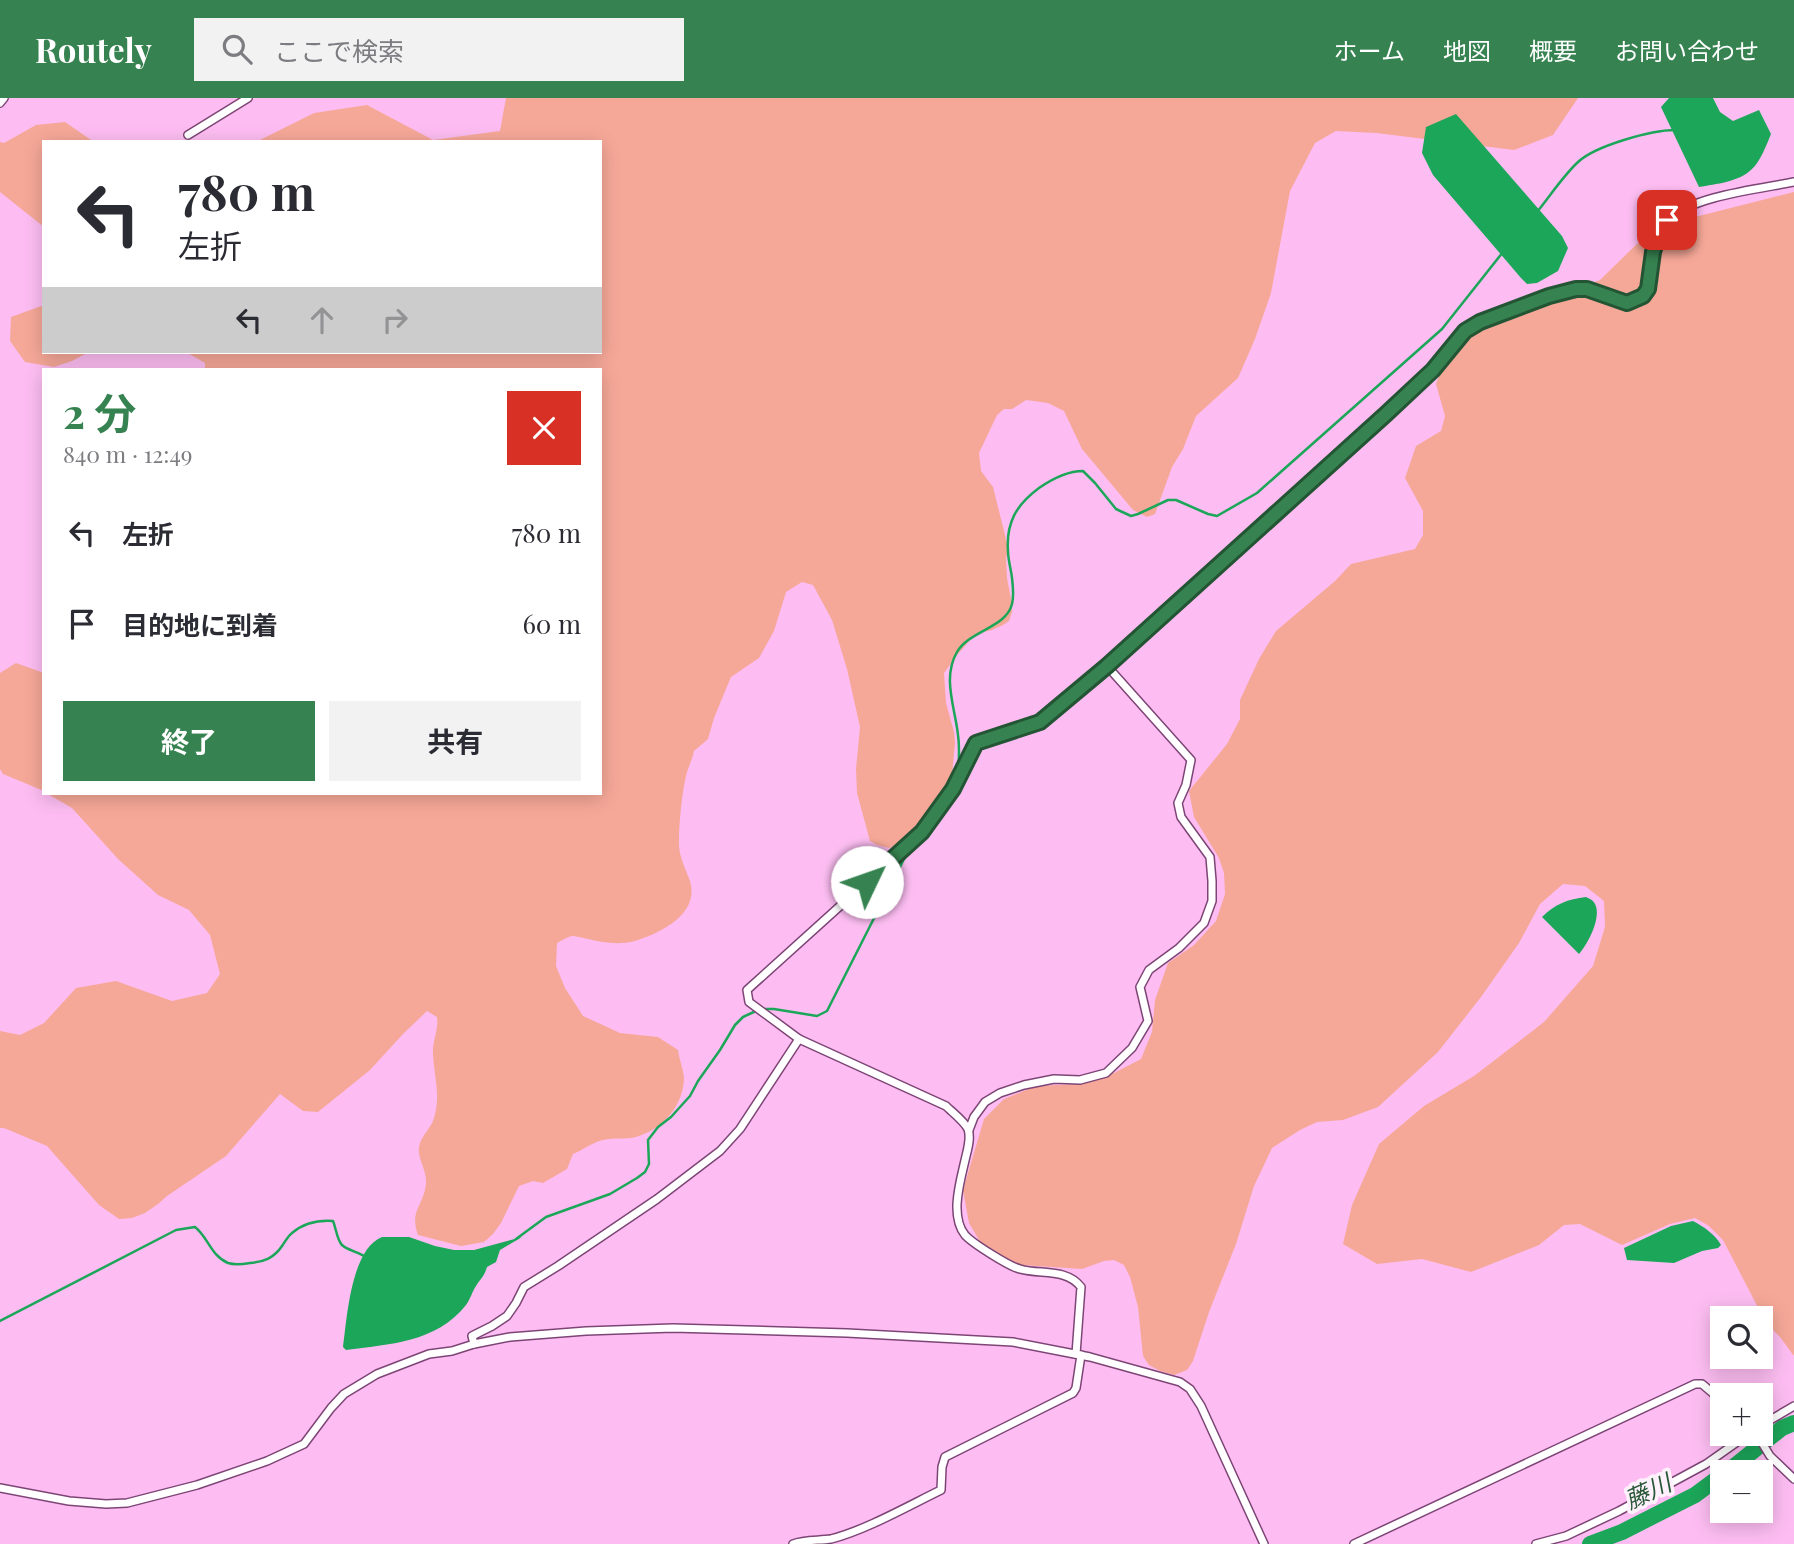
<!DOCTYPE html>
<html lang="ja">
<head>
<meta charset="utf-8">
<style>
  :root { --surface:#fff; --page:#f2f2f3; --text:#2b2b33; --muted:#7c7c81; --accent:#368250 }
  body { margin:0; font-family:"Playfair Display","Noto Sans JP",serif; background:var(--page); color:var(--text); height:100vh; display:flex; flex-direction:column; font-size:26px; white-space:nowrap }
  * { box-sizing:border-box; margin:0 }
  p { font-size:23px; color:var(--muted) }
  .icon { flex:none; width:38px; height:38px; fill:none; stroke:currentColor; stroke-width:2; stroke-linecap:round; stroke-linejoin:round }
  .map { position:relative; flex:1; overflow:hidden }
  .panel { position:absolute; left:42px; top:270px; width:560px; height:427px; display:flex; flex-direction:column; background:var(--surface); border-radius:0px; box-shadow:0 4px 18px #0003 }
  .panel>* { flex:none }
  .guide { position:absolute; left:42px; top:42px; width:560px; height:214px; border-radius:0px; box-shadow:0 4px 18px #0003; background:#fff; color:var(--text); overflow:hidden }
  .tools { position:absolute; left:1710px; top:1208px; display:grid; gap:14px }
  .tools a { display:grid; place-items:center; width:63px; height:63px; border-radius:0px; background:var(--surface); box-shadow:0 4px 18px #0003; font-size:35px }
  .pin { position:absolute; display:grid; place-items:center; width:60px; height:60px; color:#fff; margin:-30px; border-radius:14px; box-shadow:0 4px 10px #0006 }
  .me { position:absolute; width:77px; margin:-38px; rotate:48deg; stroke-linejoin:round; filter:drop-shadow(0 0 5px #0008) }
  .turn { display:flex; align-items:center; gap:24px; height:147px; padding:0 21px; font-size:32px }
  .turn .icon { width:91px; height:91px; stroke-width:2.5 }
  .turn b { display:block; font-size:49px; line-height:60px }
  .lanes { display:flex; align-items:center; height:66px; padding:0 21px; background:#0003; justify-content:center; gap:35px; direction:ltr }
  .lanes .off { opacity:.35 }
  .round { display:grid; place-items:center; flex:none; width:74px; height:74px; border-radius:0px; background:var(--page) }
  .overview { display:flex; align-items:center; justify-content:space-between; height:119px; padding:0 21px }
  h1 { font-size:42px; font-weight:700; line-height:52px; color:var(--accent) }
  .primary-button { display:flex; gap:14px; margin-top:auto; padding:14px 21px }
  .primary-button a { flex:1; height:80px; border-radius:0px; background:var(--accent); color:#fff; font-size:28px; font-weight:700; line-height:80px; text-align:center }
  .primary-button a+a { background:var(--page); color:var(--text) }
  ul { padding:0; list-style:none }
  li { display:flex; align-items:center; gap:21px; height:91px; padding:0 21px }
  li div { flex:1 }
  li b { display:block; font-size:26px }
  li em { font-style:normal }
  header { display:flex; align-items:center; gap:42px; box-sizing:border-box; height:98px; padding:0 35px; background:var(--accent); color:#fff }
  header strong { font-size:33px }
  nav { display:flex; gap:38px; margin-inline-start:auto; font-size:24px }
  .search { width:490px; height:63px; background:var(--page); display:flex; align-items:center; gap:18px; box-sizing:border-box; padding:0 24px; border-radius:0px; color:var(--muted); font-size:26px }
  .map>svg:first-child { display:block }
  .green { fill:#f6a898 }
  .water { fill:#1ca659 }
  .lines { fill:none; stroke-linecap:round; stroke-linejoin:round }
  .stream { stroke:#1ca659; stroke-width:2.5 }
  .river { stroke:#1ca659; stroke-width:16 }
  .street-casing { stroke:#7d4575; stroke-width:10 }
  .street { stroke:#fff; stroke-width:7 }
  .route-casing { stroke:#235434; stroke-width:18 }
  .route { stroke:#368250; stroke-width:12 }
  .labels { text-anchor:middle; stroke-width:7; stroke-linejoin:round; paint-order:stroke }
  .water-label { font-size:24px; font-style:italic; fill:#285837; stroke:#fff1fc }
</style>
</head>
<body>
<header>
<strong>Routely</strong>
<div class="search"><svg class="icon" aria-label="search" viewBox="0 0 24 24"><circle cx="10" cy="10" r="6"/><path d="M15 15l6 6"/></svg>ここで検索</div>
<nav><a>ホーム</a><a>地図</a><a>概要</a><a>お問い合わせ</a></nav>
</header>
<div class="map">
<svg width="1794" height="1446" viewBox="0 0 1794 1446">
  <rect width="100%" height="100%" fill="#fdbdf2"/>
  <!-- green -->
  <g class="green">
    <path d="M 506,0 L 1578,0 L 1553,37 L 1514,52 L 1376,35 L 1336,33 L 1315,45 L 1290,93 L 1271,195 L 1255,241 L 1238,280 L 1196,318 L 1183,351 L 1172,369 L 1155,416 L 1147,419 L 1133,412 L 1082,351 L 1064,313 L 1048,305 L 1026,302 L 1012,311 L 1004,311 L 997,317 L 979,355 L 981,373 L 993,389 L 1008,449 L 1006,461 L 1007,480 L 1012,506 L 1012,514 L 1009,523 L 1003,527 L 992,532 L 979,535 L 972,540 L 957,557 L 944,575 L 946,605 L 954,634 L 955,645 L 952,677 L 946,687 L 927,716 L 904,745 L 889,750 L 877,747 L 870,743 L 857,695 L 856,671 L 860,629 L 847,571 L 832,522 L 813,487 L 802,484 L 786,494 L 774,533 L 759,560 L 731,579 L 714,620 L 708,641 L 694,653 C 692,663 688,669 686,678 C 682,695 679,725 679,742 C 678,757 685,769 690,783 C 700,816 661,835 635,843 C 619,847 604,845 588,841 C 583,840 576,838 572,838 C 567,839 561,843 557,845 L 556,868 L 565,890 L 583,918 L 620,935 L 658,939 L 678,952 C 679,961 683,970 684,979 C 684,1007 663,1031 636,1039 C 626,1042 614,1039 603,1042 C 593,1044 583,1052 573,1056 L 567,1071 L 543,1085 L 533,1083 L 519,1088 L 501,1125 L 493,1136 L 484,1144 L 461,1148 L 418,1137 C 409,1112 424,1108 426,1085 C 427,1073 417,1060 419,1049 C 421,1037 431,1031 434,1020 C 441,997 434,979 433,956 C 432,943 439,932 437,919 L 427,913 L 403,936 L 370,972 L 318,1014 L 303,1013 L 280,996 L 226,1058 L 167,1098 L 158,1106 L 145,1115 L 132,1120 L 119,1121 L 99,1107 L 47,1048 L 4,1030 L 0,1030 L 0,933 L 20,937 L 44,925 L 76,890 L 116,883 L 172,903 L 207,895 L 220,876 L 210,837 L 189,812 L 158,797 L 118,761 L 72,710 L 46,695 L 600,695 L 600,271 L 205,271 L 205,265 L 186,254 L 600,254 L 600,44 L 256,44 L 314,15 L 367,7 L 433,42 L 500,33 Z"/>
    <polygon points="65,24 94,44 44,44 44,129 0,94 0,44 4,45 36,27"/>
    <polygon points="1794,94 1794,1258 1780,1239 1766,1225 1723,1142 1709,1128 1695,1120 1670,1126 1622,1147 1580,1126 1564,1127 1539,1147 1471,1174 1422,1161 1377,1166 1343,1146 1352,1107 1379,1046 1424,1008 1474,978 1544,924 1593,868 1605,829 1604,803 1585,788 1563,786 1540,806 1519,845 1481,899 1438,954 1378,1009 1343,1022 1317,1024 1300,1032 1272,1050 1254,1088 1236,1146 1209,1214 1193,1263 1187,1272 1174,1277 1160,1273 1149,1267 1143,1258 1138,1209 1130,1179 1124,1167 1114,1162 1104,1163 1082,1171 1022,1167 1002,1161 985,1152 969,1125 963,1092 984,1021 1004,1001 1036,988 1078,986 1114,975 1141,961 1152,934 1155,902 1168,865 1194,847 1216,823 1225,796 1224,775 1219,760 1194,719 1189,693 1227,646 1240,621 1240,602 1259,561 1276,533 1335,483 1351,466 1415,451 1423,437 1423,413 1405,380 1416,348 1441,333 1445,318 1436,286 1443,268 1467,241 1495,220 1543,198 1576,191 1600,182 1643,140 1691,120"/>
    <polygon points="44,207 44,254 89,254 72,263 54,269 25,264 10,243 11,219"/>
    <polygon points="16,565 44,575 44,693 3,676 0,671 0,575"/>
  </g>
  <!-- water -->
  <g class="water">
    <path d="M 1669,0 L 1713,0 L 1720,14 L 1733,23 L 1759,12 L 1771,36 C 1767,46 1760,64 1752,71 C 1739,84 1716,86 1699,89 L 1661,9 Z"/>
    <polygon points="1456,16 1562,138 1568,150 1558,173 1537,185 1527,186 1521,180 1433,77 1422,55 1426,29"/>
    <path d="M 1586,799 C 1590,801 1593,802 1595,806 C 1602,819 1588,846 1579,856 L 1542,819 C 1555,806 1568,801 1586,799 Z"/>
    <path d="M 1693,1123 C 1704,1129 1715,1136 1721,1147 L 1718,1150 L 1702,1153 L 1674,1165 L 1627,1162 L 1624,1150 L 1671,1128 Z"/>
    <path d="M 382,1139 L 409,1139 L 435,1148 L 454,1152 L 474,1152 L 522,1139 L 500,1152 L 496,1164 L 487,1169 C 484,1179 481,1180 476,1188 C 472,1194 470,1202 466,1207 C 436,1245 389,1246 346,1252 L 343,1249 C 347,1220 351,1151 382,1139 Z"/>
  </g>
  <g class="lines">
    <!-- stream -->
    <g class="stream">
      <path d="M 1537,114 C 1550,98 1563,78 1578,64 C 1595,48 1651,32 1675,32"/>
      <path d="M 958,674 C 959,662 960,650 958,637 C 955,609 942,580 957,554 C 970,532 1006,530 1012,506 C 1014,498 1013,488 1012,480 C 1011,471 1008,462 1008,453 C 1006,425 1016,407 1039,390 C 1052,381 1067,373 1083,373 L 1095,385 L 1116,411 L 1131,418 L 1138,416 L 1168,402 L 1176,402 L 1208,416 L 1217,418 L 1257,395 L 1442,231 L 1503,154"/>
      <polyline points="944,698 952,686"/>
      <polyline points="762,911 774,911 817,918 827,913 904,761 914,745"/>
      <polyline points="516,1141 546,1119 610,1096 637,1080 645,1074 649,1066 648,1042 658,1029 671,1019 690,998 698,983 720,952 735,927 743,919 756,913"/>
      <path d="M 0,1223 L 176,1132 L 195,1129 C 208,1139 211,1158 228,1165 C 234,1167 244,1166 250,1165 C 264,1164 274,1160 282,1148 C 285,1144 288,1138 292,1135 C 304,1125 318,1122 333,1123 C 336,1130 337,1142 342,1147 C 347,1152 358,1154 364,1158"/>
    </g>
    <!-- river -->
    <g class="river">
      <polyline points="1727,1374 1782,1330 1794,1325"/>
      <polyline points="1590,1446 1622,1434 1695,1397 1722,1377"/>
    </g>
    <defs>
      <g id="street">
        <polyline points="0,5 4,0"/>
        <polyline points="188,37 248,0"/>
        <polyline points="969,1032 974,1019 985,1004 1000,995 1024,987 1054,981 1080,982 1106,975 1132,950 1148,923 1140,889 1149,872 1179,850 1204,825 1212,803 1212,783 1210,759 1181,719 1178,705 1186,687 1191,662 1107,568"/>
        <polyline points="474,1246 472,1238 492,1228 507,1218 516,1205 524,1189 558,1168 657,1101 720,1053 740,1031 799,941"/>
        <path d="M 1076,1256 L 1081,1189 C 1066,1170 1041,1177 1020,1171 C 1010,1169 972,1145 965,1137 C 949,1117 961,1081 966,1058 C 968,1050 971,1039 968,1031 C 964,1023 952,1014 946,1008 L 799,941 L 749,904 L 747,892 L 922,734 L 953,691 L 969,655 L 976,645 L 1040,624 L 1107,568 L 1433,272 C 1443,260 1455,240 1468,232 C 1477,225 1487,223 1497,219 C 1520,208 1553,192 1578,191 C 1599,190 1624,214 1644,198 C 1652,191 1651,162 1654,151 C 1657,141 1659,130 1667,122 C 1693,98 1759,91 1794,84"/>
        <polyline points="1760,1328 1794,1308"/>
        <polyline points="1756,1335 1770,1358 1794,1381"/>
        <polyline points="0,1390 69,1403 106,1406 127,1405 197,1387 267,1363 304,1346 331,1310 344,1296 377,1276 429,1256 452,1253 474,1246 510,1239 586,1233 673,1230 847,1235 1013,1244 1090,1259 1180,1284 1190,1291 1201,1308 1264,1446"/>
        <path d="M 793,1446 C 805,1441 819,1443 831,1441 C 866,1432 908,1408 941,1392 L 942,1369 L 945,1359 L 1073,1295 L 1076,1290 L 1081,1257"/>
        <polyline points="1354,1446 1695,1286 1702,1286 1722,1303"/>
        <polyline points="1536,1446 1566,1438 1619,1413 1706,1366 1750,1335"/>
      </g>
    </defs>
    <!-- street casing -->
    <use href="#street" class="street-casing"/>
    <!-- street -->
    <use href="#street" class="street"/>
  </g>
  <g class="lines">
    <defs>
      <polyline id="route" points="867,784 922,734 953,691 976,645 1040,624 1107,568 1386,316 1433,272 1465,233 1480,224 1549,198 1576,191 1587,191 1627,205 1643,198 1648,191 1653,154 1660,132 1667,122"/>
    </defs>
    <!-- route casing -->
    <use href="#route" class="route-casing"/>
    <!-- route -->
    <use href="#route" class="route"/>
  </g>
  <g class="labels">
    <!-- water labels -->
    <g class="water-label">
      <text transform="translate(1648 1394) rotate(-25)" y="8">藤川</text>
    </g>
  </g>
</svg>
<div class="tools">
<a><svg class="icon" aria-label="search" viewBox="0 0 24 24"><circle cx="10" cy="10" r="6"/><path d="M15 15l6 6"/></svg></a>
<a>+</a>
<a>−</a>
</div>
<div class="pin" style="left:1667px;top:122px;background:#d93025"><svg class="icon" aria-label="arrive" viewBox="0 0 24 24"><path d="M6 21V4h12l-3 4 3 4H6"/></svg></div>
<svg class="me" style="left:867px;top:784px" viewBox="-20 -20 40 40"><circle r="19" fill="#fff"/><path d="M0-13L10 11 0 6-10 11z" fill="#368250"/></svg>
<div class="guide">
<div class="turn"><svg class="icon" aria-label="left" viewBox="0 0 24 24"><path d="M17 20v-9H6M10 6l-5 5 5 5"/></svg><div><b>780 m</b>左折</div></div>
<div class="lanes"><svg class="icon" aria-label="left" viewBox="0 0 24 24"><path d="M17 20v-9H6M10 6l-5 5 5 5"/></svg><svg class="icon off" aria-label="ahead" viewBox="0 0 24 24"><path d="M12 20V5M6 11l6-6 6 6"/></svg><svg class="icon off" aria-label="right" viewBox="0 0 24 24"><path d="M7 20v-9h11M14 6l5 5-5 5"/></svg></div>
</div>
<section class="panel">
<div class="overview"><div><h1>2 分</h1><p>840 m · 12:49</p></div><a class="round" style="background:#d93025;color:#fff"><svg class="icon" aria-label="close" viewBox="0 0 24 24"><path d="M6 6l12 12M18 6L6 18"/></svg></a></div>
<ul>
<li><svg class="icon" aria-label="left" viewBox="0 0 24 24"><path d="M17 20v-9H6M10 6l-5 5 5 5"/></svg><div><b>左折</b></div><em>780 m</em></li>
<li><svg class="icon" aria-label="arrive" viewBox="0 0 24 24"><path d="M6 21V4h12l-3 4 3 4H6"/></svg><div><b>目的地に到着</b></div><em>60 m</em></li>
</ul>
<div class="primary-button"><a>終了</a><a>共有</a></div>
</section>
</div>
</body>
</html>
